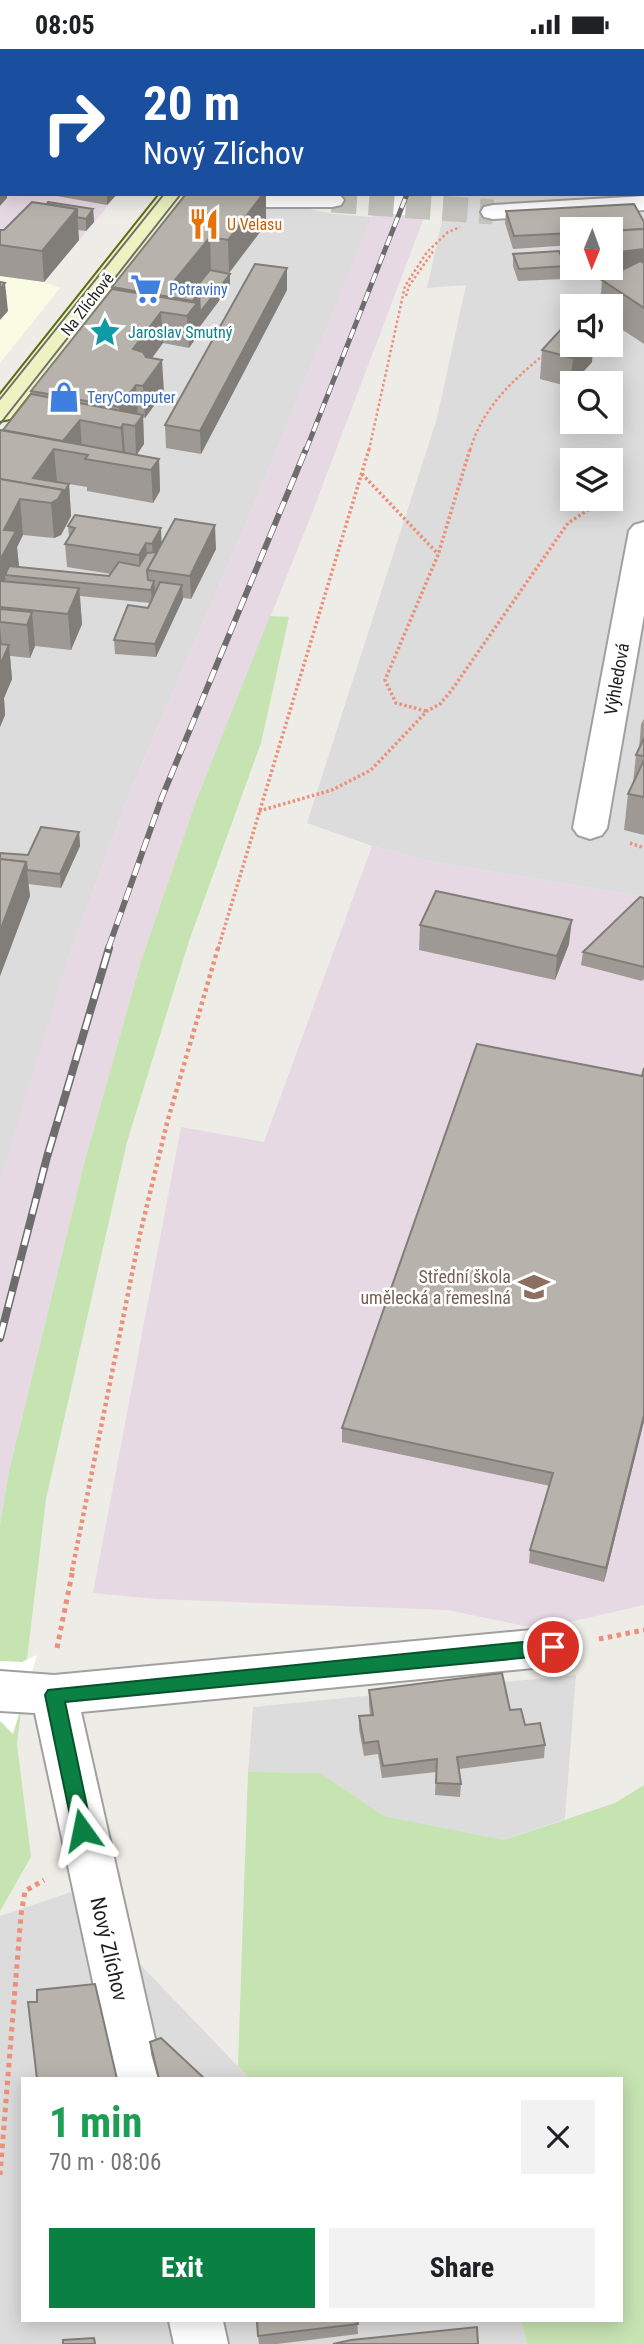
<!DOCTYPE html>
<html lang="en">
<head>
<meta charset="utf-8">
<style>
  :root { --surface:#fff; --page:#f2f2f2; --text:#202124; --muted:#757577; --accent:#0b8043 }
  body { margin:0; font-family:"Roboto Condensed",sans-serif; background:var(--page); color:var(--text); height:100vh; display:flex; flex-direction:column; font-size:26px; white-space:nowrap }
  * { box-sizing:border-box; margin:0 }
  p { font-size:23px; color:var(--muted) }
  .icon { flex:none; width:38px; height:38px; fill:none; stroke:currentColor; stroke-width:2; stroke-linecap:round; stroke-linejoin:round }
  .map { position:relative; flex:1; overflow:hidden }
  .panel { position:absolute; left:21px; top:2028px; width:602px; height:245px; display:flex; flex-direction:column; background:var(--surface); border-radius:0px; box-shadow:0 4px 18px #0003 }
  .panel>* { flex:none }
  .hud { position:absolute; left:0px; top:0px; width:644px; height:147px; box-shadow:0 4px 18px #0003; background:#1a4fa0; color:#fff; overflow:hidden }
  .needle { width:46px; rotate:181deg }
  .tools { position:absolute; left:560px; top:168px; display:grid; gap:14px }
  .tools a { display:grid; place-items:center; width:63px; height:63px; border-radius:0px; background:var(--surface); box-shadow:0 4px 18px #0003; font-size:35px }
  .pin { position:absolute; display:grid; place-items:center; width:60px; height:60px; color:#fff; margin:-30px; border:4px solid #fff; border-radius:50%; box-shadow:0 2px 7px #0007 }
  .me { position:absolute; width:77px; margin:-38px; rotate:348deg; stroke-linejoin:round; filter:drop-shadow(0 0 5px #0008) }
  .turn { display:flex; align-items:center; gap:24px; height:147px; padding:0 28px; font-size:32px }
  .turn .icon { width:91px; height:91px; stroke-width:2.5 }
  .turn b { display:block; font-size:49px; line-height:60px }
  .round { display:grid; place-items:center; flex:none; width:74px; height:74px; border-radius:0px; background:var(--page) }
  .overview { display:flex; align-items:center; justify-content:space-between; height:119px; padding:0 28px }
  h1 { font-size:42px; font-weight:700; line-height:52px; color:#1e9e55 }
  .action { display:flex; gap:14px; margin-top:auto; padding:14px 28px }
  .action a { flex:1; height:80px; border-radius:0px; background:var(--accent); color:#fff; font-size:28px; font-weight:700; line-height:80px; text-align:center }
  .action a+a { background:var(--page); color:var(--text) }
  .status { display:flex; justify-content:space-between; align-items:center; height:49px; padding:0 35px; background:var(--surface); direction:ltr }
  .status svg { height:19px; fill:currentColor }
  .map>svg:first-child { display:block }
  .residential { fill:#dddcdc; fill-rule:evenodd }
  .industrial { fill:#e7d9e3 }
  .education { fill:#f9fce2 }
  .grass { fill:#c6e3b2 }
  .pier { fill:#fff }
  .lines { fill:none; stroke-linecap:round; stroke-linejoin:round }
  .street-tunnel { stroke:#c5c3be; stroke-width:25; stroke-dasharray:25 12; stroke-linecap:butt }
  .lane-casing { stroke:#a0a0a0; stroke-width:4 }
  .street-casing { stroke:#a0a0a0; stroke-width:4 }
  .secondary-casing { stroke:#5a6b11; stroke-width:4 }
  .path-far3 { stroke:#eb907b; stroke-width:2.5; stroke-dasharray:2.5 2.5; stroke-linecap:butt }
  .path-far2 { stroke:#eb907b; stroke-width:3.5; stroke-dasharray:2.5 2.5; stroke-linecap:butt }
  .path-far1 { stroke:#eb907b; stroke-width:4.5; stroke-dasharray:3.5 3.5; stroke-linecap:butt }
  .path { stroke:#eb907b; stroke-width:5; stroke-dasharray:4.5 4.5; stroke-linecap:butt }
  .lane { fill:#fff; fill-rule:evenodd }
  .street { fill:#fff; fill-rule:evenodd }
  .secondary { fill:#ecf3c0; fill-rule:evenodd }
  .tram { stroke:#6d6d6d; stroke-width:2 }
  .rail-far2-casing { stroke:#6d6d6d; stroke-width:5 }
  .rail-far1-casing { stroke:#6d6d6d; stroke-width:6 }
  .rail-casing { stroke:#6d6d6d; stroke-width:8 }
  .rail-far2 { stroke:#fff; stroke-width:3.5; stroke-dasharray:10; stroke-linecap:butt }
  .rail-far1 { stroke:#fff; stroke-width:4.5; stroke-dasharray:13; stroke-linecap:butt }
  .rail { stroke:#fff; stroke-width:5; stroke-dasharray:16; stroke-linecap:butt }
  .wall { fill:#9e9994 }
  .shaded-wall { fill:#817d78 }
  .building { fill:#b8b2ac; stroke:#817d78; stroke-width:2 }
  .route { fill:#0b8043; stroke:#07532c; stroke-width:2 }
  .labels { text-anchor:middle; stroke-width:5; stroke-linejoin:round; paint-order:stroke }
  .far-food-label { font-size:16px; fill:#c56008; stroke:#fff; text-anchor:start }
  .far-shop-label { font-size:16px; fill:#366cbe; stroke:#fff; text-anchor:start }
  .far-street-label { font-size:16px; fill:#1f1f1f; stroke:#fff }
  .far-culture-label { font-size:16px; fill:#0d838f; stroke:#fff; text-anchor:start }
  .street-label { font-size:18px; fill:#1f1f1f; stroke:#fff }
  .education-label { font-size:18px; fill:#785e54; stroke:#fff; text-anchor:end }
  .near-street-label { font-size:21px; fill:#1f1f1f; stroke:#fff }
</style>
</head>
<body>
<div class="status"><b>08:05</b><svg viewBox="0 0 49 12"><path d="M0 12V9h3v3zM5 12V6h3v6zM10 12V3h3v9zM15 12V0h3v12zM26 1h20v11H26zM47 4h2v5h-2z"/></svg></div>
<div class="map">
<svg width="644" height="2295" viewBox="0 0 644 2295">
  <rect width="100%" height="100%" fill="#eeece6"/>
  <!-- residential -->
  <g class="residential">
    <path d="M 506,0 L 644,0 L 644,848 L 434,813 L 372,797 L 307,774 L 437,369 L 466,236 L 427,239 L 448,145 L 642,145 L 642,2 ZM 572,180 L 611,180 L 611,219 L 572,219 ZM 572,257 L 611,257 L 611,296 L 572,296 ZM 572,334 L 611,334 L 611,373 L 572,373 ZM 572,411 L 611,411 L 611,450 L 572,450 Z"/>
    <polygon points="202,145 294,157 333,165 372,168 254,456 130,743 70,905 0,1134 0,402"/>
    <polygon points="576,1626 565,1770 504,1791 384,1767 320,1724 248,1723 253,1658"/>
    <polygon points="71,1843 250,2030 23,2030 23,2272 521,2272 527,2295 0,2295 0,1867"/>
  </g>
  <!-- industrial -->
  <g class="industrial">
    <polygon points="0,0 239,0 2,2 2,145 118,145 44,233 0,227"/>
    <polygon points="381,145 433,145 311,467 196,752 141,912 85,1111 9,1422 0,1475 0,1134 8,1104 70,905 130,743 254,456"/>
    <polygon points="372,797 434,813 644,848 644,1556 539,1580 447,1561 156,1550 93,1544 181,1078 264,1093"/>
  </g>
  <!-- education -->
  <polygon class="education" points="0,227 44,233 60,239 0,314"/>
  <!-- grass -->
  <g class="grass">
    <polygon points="270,567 289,568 261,694 189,892 127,1093 46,1450 17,1695 31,1808 0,1862 0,1475 9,1422 85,1111 141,912 196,752"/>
    <polygon points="248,1723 320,1724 384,1767 504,1791 615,1754 644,1736 644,2295 527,2295 521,2272 621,2272 621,2030 250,2030 238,2017"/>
  </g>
  <!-- pier -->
  <g class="pier">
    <polygon points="381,145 408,145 432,148 424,168 373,163"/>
    <polygon points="37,1606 13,1685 0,1672 0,1612 22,1613"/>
  </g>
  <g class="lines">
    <!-- street-tunnel -->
    <polyline class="street-tunnel" points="332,151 493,163"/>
    <defs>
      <polygon id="lane" points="61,0 78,0 60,2"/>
      <g id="street">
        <polygon points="181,145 339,145 344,151 341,156 332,158 256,158 193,152 184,150"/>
        <polygon points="644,147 644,161 493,170 484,168 481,163 484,158 493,156"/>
        <polygon points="644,473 644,566 607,779 602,786 590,790 578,786 573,779 629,482 634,476"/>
        <polygon points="553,1579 569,1585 575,1598 569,1611 553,1617 81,1663 164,2030 114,2030 35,1664 0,1662 0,1622 54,1626"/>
        <polygon points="169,2272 223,2272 228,2295 174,2295"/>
      </g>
      <g id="secondary">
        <polygon points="276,0 298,0 275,2"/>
        <polygon points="160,145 185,145 10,370 0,372 0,346"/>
      </g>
    </defs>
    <!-- lane casing -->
    <use href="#lane" class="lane-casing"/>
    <!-- street casing -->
    <use href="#street" class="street-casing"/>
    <!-- secondary casing -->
    <use href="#secondary" class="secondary-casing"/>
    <!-- path-far3 -->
    <g class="path-far3">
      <polyline points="406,247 409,237 434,201"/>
      <polyline points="369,401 405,237 427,203 448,183 460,178"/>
      <path d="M 470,401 C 483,358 512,332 546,304"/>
    </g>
    <!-- path-far2 -->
    <g class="path-far2">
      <polyline points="362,425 438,505"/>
      <polyline points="426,662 396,654 385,631 438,506 470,400"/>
      <polyline points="259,762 332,741 371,721 427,662 440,655 451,642 568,474 599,454 615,454"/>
      <polyline points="630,794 644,799"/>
      <polyline points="218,900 369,400"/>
    </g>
    <!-- path-far1 -->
    <polyline class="path-far1" points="72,1522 140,1185 167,1074 218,899"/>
    <!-- path -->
    <g class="path">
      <polyline points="599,1590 644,1581"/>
      <polyline points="57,1599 73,1520"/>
      <polyline points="0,2126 21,1866 25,1842 44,1831"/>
    </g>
    <!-- lane -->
    <use href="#lane" class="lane"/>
    <!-- street -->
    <use href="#street" class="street"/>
    <!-- secondary -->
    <use href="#secondary" class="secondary"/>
    <!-- tram -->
    <g class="tram">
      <polyline points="0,350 164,145"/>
      <polyline points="0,375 181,145"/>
    </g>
    <defs>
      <polyline id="rail-far2" points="306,401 407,145"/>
      <polyline id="rail-far1" points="108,900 162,748 306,400"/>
      <polyline id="rail" points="0,1289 47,1108 109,899"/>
    </defs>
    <!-- rail-far2 casing -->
    <use href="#rail-far2" class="rail-far2-casing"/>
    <!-- rail-far1 casing -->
    <use href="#rail-far1" class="rail-far1-casing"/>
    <!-- rail casing -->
    <use href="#rail" class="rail-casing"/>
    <!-- rail-far2 -->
    <use href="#rail-far2" class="rail-far2"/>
    <!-- rail-far1 -->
    <use href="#rail-far1" class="rail-far1"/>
    <!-- rail -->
    <use href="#rail" class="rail"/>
  </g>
  <!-- wall -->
  <g class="wall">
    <polygon points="622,0 644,0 644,13 642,12 642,2 622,2"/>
    <rect x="0" y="39" width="2" height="79"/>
    <polygon points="57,145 117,145 107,156 57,147"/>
    <polygon points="186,145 266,175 229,224 230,237 198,280 198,286 189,299 163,294 152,309 164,343 145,369 143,369 144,395 137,406 159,410 160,442 153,454 87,442 87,438 69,435 71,467 61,486 54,489 23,486 17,498 19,518 109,527 111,525 67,518 65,495 69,488 68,477 161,479 161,495 216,500 191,550 183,549 156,608 115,605 114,591 148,559 150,554 80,547 82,575 71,601 35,597 30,609 10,607 12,630 4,649 5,666 0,678 0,381 3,381 31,345 31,342 112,240 112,238"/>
    <polygon points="93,160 94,173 86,182 78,181 79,191 44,233 0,227 0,196"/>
    <polygon points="506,162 644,173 644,295 611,273 611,257 600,257 602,231 613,226 600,228 601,219 611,219 611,180 572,180 572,196 513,200 505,174"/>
    <polygon points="513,205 565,217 564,230 518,232 513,217"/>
    <polygon points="287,241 201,405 166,399 165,376"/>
    <polygon points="572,296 593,296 592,313 570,338 540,330 542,301"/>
    <polygon points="644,670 644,786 624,781 628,745 633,734 636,706 639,700 641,675"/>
    <polygon points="79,783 80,797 61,839 28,835 30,847 0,927 0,804 28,806"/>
    <polygon points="644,849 644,930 642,932 581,916 583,903"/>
    <polygon points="420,876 569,895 555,931 419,901"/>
    <polygon points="644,1019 644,1372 604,1533 529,1514 530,1501 550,1437 342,1393 342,1379 642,1027"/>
    <polygon points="369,1641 510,1661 545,1696 544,1709 459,1720 461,1735 460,1748 435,1746 436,1723 382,1729 378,1705 364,1707 359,1680 359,1667 370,1666 369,1654"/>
    <polygon points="150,1993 205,2030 158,2030 151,2005"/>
    <polygon points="256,2272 357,2272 358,2285 277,2295 259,2295"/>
  </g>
  <!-- shaded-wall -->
  <g class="shaded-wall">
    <polygon points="135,0 157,0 155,2 134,2"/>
    <polygon points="230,0 240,0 238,2 228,2"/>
    <polygon points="2,122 2,145 7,145 7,149 0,157 0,124"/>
    <polygon points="107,145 117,145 107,156"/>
    <polygon points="263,145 266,145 266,175 229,224 228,191"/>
    <polygon points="77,160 79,191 44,233 42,202"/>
    <polygon points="93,160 94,173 86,182 86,170"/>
    <polygon points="210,188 211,221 188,251 170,237"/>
    <polygon points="644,200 644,222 600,228 601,219 611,219 611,204"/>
    <polygon points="287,219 287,241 201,405 200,382"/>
    <polygon points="230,225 230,237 198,280 198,286 189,299 187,267 193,259 193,252 199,242"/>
    <polygon points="5,234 8,262 0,271 0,240"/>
    <polygon points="161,263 163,294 135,332 133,300"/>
    <polygon points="584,296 593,296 592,313 573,334 572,334 570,338 573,309"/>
    <polygon points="162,311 164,343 145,369 143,337"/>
    <polygon points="136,336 138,368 123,375 125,405 123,408 119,358"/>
    <polygon points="143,366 144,395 136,406 135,377"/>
    <polygon points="80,371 82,400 60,395"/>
    <polygon points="54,400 57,433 33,429"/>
    <polygon points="159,410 160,442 153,454 151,421"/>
    <polygon points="69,435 71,467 61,486 54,489 51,454"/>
    <polygon points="20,450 23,486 17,498 19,518 5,526 6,540 0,554 0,511 4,481"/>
    <polygon points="215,476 216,500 191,550 190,527"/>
    <polygon points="161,479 162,503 154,518 152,495"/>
    <polygon points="146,494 148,517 140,530 139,506"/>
    <polygon points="154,532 155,545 152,554 151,541"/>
    <polygon points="182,536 183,550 156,608 155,595"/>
    <polygon points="79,539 82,575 71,601 68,565"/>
    <polygon points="32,563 35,597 30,609 27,576"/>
    <polygon points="0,578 3,606 0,613"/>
    <polygon points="9,596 12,630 4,649 5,666 0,678 0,616"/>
    <polygon points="79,783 80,797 61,839 60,825"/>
    <polygon points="26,813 30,847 0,927 0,882"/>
    <polygon points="572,871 569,895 555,931 557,907"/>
    <polygon points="644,1366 644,1372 604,1533 606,1519"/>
  </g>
  <!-- building -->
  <g class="building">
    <polygon points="76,0 135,0 134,2 74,2"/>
    <polygon points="190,0 230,0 228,2 188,2"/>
    <polygon points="642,25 644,25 643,66 642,65"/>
    <rect x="0" y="39" width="2" height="52"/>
    <polygon points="186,145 263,145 228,191 210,188 170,237 199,242 193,252 112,238"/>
    <polygon points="32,153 77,160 42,202 0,196 0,181 4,181"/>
    <polygon points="48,153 93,160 86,170 77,168 77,160 47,155"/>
    <polygon points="634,155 644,173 644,180 611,182 611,180 572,180 572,184 514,187 506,162"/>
    <polygon points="644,180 644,200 611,204 611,182"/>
    <polygon points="559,202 565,217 519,220 513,205"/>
    <polygon points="640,212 644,214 644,259 602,231"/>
    <polygon points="255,215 287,219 200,382 165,376"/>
    <polygon points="210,221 230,225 200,263 199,242 194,241"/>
    <polygon points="0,233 5,234 0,240"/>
    <polygon points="112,240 197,254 187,267 161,263 133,300 143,303 146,308 162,311 143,337 136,336 119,358 31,342"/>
    <polygon points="564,277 572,279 572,296 584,296 573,309 542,301"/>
    <polygon points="31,345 143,366 135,377 123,375 121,379 80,371 63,392 3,381"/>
    <polygon points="0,381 159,410 151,421 85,410 88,406 54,400 33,429 69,435 64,443 63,441 0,430"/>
    <polygon points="0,430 63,441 58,450 51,454 20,450 4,481 16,482 0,511"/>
    <polygon points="75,466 161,479 152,495 146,494 139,506 65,495 75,479 68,477"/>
    <polygon points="175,470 215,476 190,527 147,521"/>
    <polygon points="157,503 147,521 148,531 154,532 151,541 5,526 9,517 109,527 119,513 139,517 147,504"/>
    <polygon points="0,532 79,539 68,565 0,558"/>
    <polygon points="160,533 182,536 155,595 114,591 128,556 148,559"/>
    <polygon points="0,560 32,563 27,576 0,573"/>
    <polygon points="0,595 9,596 0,616"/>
    <polygon points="644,689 644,707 636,706"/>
    <polygon points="644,711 644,748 628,745"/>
    <polygon points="41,778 79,783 60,825 27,821 26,813 0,810 0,804 28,806"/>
    <polygon points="0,810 26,813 0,882"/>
    <polygon points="436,842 572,871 557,907 420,876"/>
    <polygon points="640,848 644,849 644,918 583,903"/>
    <polygon points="477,995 642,1027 644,1019 644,1366 606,1519 530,1501 553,1424 342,1379"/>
    <polygon points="502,1624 510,1661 521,1660 525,1676 540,1674 545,1696 457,1708 461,1735 436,1734 437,1710 383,1717 378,1692 364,1694 359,1667 373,1666 369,1641"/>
    <polygon points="95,1935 117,2030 37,2030 28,1953 37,1953 37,1941"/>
    <polygon points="161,1989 205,2030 159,2030 150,1993"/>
    <polygon points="257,2272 357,2272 358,2275 258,2287"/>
    <polygon points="477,2278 478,2295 333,2295 351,2291"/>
    <polygon points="94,2289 95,2295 63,2295 63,2291"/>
  </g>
  <!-- route -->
  <polygon class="route" points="553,1590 560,1593 562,1598 560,1604 553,1606 65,1653 92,1781 89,1787 82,1790 76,1787 73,1781 45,1646 48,1641"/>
  <!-- icons -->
  <defs>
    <symbol id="restaurant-bare" viewBox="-9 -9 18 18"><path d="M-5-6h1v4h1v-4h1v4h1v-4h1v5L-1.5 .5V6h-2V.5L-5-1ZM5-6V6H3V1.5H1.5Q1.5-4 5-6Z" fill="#e8710a" stroke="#fff" stroke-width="2.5" paint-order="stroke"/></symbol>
    <symbol id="supermarket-bare" viewBox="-9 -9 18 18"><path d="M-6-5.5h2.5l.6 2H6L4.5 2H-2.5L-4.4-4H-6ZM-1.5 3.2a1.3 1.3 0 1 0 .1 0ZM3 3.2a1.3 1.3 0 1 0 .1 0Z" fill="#3f7fe0" stroke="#fff" stroke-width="2.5" paint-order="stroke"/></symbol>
    <symbol id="sight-bare" viewBox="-9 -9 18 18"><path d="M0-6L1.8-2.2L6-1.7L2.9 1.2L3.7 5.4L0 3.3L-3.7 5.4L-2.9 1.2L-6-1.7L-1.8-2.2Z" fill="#0f9aa8" stroke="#fff" stroke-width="2.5" paint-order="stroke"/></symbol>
    <symbol id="shop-bare" viewBox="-9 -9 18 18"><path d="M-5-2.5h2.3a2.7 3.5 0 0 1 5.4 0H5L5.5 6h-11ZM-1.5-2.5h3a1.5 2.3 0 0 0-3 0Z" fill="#3f7fe0" stroke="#fff" stroke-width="2.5" paint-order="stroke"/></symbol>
    <symbol id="university-bare" viewBox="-9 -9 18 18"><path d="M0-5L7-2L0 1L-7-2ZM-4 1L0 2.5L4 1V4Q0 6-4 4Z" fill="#8d6e63" stroke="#fff" stroke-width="2.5" paint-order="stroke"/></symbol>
  </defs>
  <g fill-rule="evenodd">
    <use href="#restaurant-bare" x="182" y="153" width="44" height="44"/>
    <use href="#supermarket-bare" x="124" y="218" width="44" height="44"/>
    <use href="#sight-bare" x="83" y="261" width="44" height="44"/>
    <use href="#shop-bare" x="42" y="326" width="44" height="44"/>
    <use href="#university-bare" x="512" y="1216" width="44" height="44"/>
  </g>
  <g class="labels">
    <!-- far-food labels -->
    <g class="far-food-label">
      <text x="227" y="181">U Velasu</text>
    </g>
    <!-- far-shop labels -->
    <g class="far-shop-label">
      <text x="169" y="246">Potraviny</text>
      <text x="87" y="354">TeryComputer</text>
    </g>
    <!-- far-street labels -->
    <g class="far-street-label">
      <text transform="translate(87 255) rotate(-52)" y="6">Na Zlíchově</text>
    </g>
    <!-- far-culture labels -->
    <g class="far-culture-label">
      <text x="128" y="289">Jaroslav Smutný</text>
    </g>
    <!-- street labels -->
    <g class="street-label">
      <text transform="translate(617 630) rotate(-80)" y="6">Výhledová</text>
    </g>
    <!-- education labels -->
    <g class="education-label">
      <text x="511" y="1234">Střední škola<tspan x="511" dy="21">umělecká a řemeslná</tspan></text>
    </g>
    <!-- near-street labels -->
    <g class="near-street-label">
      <text transform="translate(109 1900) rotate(77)" y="7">Nový Zlíchov</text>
    </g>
  </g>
</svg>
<div class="tools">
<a><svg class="needle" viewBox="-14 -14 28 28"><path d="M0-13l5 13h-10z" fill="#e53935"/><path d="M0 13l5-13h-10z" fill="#757577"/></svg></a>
<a><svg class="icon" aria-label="sound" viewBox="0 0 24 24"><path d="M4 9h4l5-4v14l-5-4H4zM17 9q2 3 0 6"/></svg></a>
<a><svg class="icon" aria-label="search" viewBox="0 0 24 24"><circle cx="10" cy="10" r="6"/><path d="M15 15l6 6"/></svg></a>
<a><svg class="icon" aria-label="layers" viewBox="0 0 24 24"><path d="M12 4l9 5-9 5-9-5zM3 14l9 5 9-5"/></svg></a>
</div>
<div class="pin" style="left:553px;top:1598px;background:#d93025"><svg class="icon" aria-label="arrive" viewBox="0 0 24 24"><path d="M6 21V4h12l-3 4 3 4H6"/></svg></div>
<svg class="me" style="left:82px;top:1781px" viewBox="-20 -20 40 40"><path d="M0-17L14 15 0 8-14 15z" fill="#0b8043" stroke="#fff" stroke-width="4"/></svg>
<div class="hud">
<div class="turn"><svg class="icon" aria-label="right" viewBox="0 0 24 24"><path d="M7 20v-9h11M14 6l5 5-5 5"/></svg><div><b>20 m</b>Nový Zlíchov</div></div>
</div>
<section class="panel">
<div class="overview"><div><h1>1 min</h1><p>70 m · 08:06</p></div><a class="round"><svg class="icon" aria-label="close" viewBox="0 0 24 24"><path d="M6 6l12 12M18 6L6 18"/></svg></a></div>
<div class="action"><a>Exit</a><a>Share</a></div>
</section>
</div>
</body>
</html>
